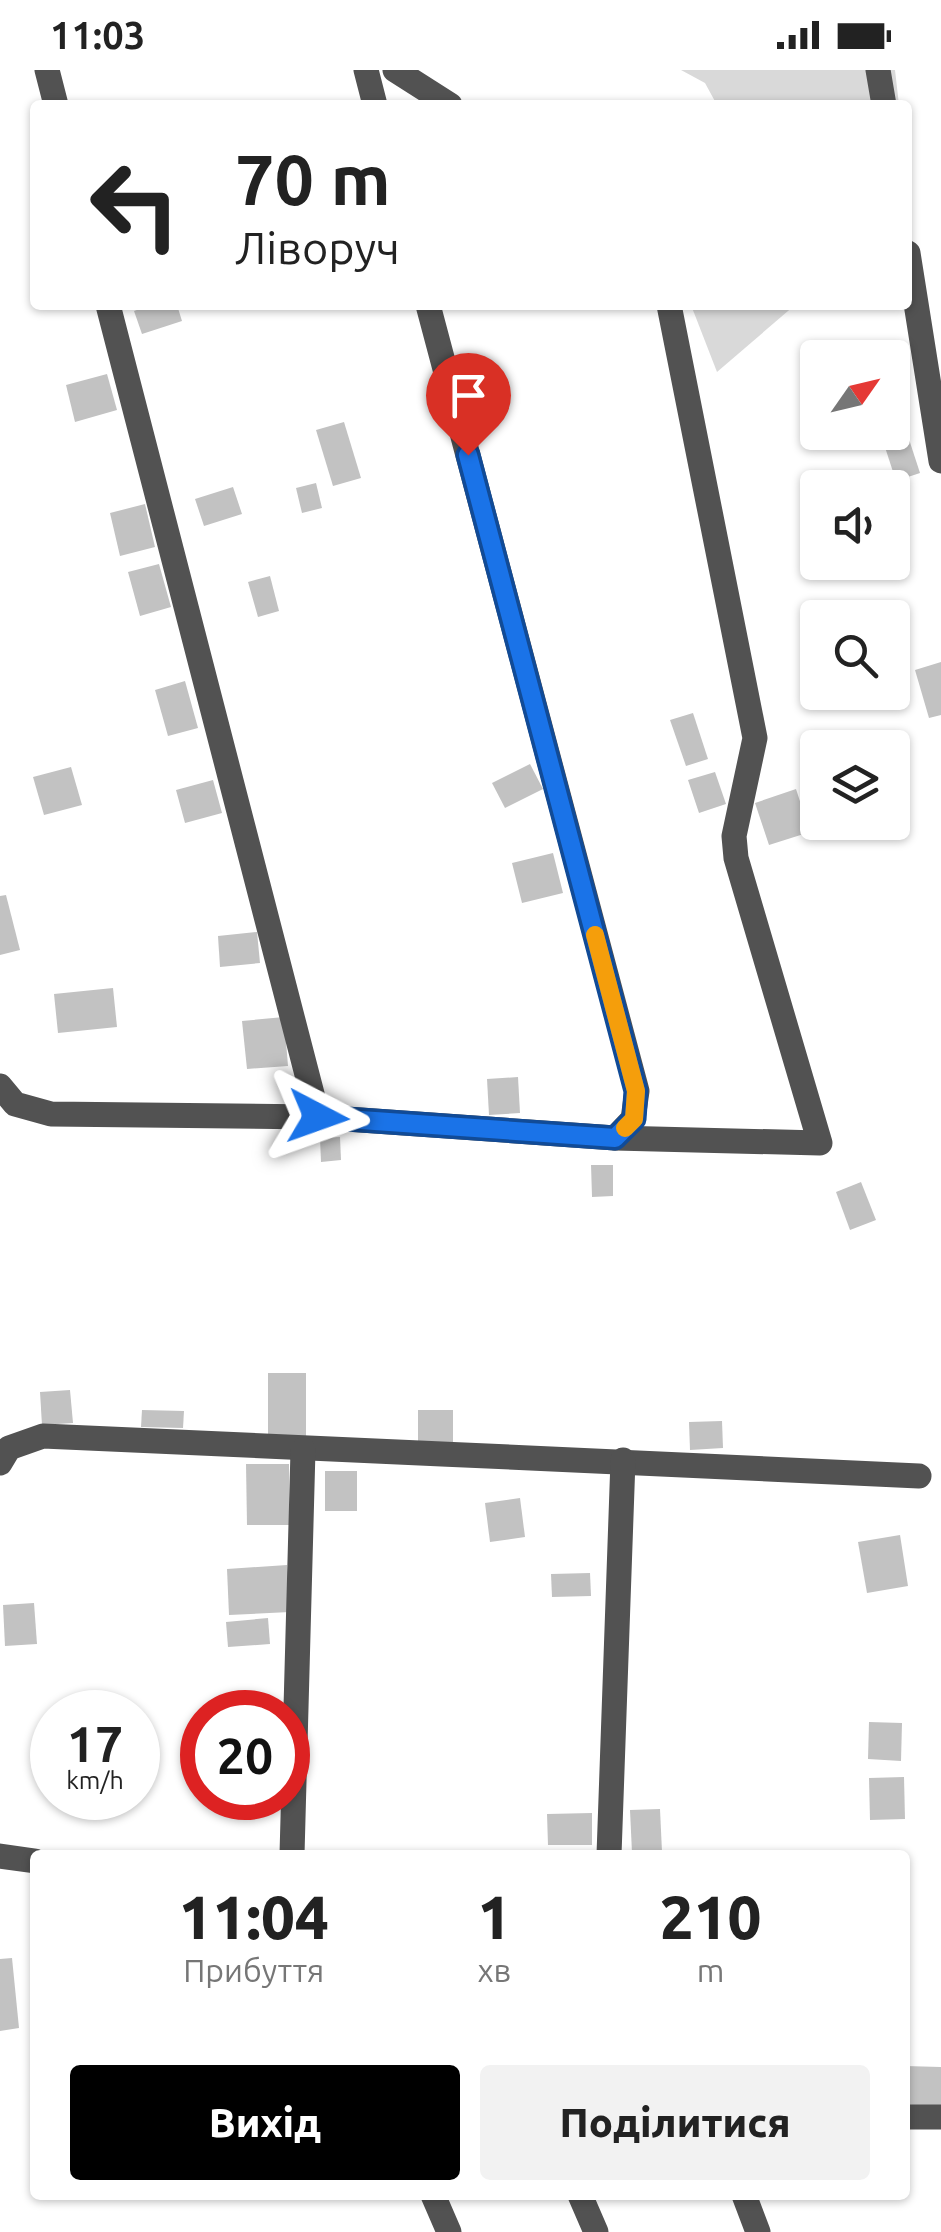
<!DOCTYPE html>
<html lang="uk">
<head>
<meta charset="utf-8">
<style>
  :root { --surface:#fff; --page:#f2f2f2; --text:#222; --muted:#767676; --accent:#000 }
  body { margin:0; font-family:Ubuntu,sans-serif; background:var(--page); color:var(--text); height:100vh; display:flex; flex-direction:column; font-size:38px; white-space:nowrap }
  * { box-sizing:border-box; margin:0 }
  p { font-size:32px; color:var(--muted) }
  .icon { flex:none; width:55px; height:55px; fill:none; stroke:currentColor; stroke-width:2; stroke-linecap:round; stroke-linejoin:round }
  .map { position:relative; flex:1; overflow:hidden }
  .sheet { position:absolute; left:30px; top:1780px; width:880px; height:350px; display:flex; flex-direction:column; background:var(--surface); border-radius:10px; box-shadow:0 2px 8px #0004 }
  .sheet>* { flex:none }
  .hud { position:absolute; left:30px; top:30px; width:882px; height:210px; border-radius:10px; box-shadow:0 2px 8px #0004; background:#fff; color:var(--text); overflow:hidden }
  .needle { width:65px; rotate:56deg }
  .controls { position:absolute; left:800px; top:270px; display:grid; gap:20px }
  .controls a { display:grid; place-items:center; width:110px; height:110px; border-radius:10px; background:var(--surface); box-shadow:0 2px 8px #0004; font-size:50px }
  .speed { position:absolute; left:30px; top:1620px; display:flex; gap:20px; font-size:50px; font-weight:700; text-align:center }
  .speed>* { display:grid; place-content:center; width:130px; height:130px; border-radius:50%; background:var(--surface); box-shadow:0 2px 8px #0004; line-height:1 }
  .speed small { font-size:25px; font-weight:400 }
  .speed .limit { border:15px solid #d22; background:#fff; color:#111 }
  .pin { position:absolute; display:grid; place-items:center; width:85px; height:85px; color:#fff; margin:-102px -42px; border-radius:50% 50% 50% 0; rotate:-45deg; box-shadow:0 0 10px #0007 }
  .pin .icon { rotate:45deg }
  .me { position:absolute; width:110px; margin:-55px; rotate:94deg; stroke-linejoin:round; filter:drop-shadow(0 0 8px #0008) }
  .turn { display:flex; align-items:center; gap:35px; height:210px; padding:0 40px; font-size:45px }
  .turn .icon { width:130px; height:130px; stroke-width:2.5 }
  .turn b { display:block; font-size:70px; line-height:85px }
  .eta { display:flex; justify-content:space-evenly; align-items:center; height:170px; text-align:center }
  .eta b { font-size:60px; font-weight:800; line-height:70px }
  .cta { display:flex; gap:20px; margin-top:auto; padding:20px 40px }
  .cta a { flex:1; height:115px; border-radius:10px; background:var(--accent); color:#fff; font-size:40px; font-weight:800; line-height:115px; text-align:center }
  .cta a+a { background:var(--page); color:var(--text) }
  .status { display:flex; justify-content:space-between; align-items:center; height:70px; padding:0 50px; background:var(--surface); direction:ltr }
  .status svg { height:28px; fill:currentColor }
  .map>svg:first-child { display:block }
  .green { fill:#d9d9d9 }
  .building { fill:#c2c2c2 }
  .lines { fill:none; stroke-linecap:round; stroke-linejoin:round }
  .minor { stroke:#525252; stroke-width:25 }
  .route-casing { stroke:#114b97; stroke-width:25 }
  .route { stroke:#1a73e8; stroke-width:18 }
  .slow { stroke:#f59e0b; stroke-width:18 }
</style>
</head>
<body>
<div class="status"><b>11:03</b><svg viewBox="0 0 49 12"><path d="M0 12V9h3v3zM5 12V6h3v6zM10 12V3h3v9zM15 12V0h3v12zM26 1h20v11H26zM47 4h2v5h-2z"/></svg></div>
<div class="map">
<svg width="941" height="2162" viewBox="0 0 941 2162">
  <rect width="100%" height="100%" fill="#fff"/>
  <!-- green -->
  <g class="green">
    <polygon points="681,0 895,0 899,35 717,35 705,13"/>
    <polygon points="691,235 795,235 717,302"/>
  </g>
  <!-- building -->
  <g class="building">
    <polygon points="151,235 177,235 182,251 142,264 134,241"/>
    <polygon points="896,298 906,347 892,350 892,299"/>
    <polygon points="107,304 117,340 75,352 66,315"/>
    <polygon points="344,352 361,408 333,416 316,360"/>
    <polygon points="906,360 920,403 896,411 882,368"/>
    <polygon points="316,413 322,438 302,443 296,418"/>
    <polygon points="233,417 242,444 204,456 195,429"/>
    <polygon points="145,434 155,477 120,486 110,443"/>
    <polygon points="159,494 171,537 140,546 128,502"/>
    <polygon points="270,506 279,541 258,547 248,512"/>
    <polygon points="941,592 941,645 929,648 915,600"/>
    <polygon points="185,611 198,658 168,666 155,620"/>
    <polygon points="693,643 708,689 686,696 670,650"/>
    <polygon points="530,694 543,719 505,738 492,713"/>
    <polygon points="71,697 82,735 44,745 33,707"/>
    <polygon points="715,702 726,734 699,743 688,710"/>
    <polygon points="213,710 222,743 185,753 176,720"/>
    <polygon points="796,719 810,762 769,775 755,733"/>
    <polygon points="553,783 563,823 522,833 512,793"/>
    <polygon points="6,825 20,880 0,885 0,826"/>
    <polygon points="257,862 260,893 220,897 218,866"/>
    <polygon points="113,918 117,957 58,963 54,924"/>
    <polygon points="284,947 288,996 247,999 242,951"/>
    <polygon points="518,1007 520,1043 489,1045 487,1009"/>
    <polygon points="340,1067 341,1090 321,1092 320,1068"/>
    <polygon points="591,1095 613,1095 613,1126 592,1127"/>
    <polygon points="861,1112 876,1150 850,1160 836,1122"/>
    <rect x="268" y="1303" width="38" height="64"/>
    <polygon points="70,1320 73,1353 42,1355 40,1322"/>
    <polygon points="142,1340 184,1341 183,1358 141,1357"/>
    <rect x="418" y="1340" width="35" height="37"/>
    <polygon points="722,1351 723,1378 690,1380 689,1352"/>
    <polygon points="246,1394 289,1394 289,1455 247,1455"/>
    <rect x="325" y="1401" width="32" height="40"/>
    <polygon points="520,1428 525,1467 490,1472 485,1433"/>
    <polygon points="900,1465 908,1516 867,1523 858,1472"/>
    <polygon points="287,1495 290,1542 229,1545 227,1499"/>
    <polygon points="590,1503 591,1526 552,1527 551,1504"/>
    <polygon points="34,1533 37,1574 5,1576 3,1535"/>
    <polygon points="268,1548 270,1574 228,1577 226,1552"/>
    <polygon points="869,1652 902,1653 901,1691 868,1689"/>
    <polygon points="904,1707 905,1749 870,1750 869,1708"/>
    <polygon points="660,1739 662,1782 632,1783 630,1740"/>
    <polygon points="592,1743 592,1775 548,1775 547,1744"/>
    <polygon points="12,1888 19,1958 0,1961 0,1889"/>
    <polygon points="905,1996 941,1997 941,2036 905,2035"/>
  </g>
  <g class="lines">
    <!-- minor -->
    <g class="minor">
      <polyline points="47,0 56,35"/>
      <polyline points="366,0 375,35"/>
      <polyline points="395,0 450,35"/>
      <polyline points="878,0 884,35"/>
      <polyline points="908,183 941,391"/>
      <polyline points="108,235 318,1047"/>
      <polyline points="428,235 637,1021 633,1049 615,1068"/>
      <polyline points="0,1016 15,1034 51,1044 318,1047 615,1068 820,1073 736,788 734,766 755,668 669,235"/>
      <path d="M 0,1393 L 9,1378 L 43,1366 C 335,1381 627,1390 919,1406"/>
      <polyline points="292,1785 303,1380"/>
      <polyline points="609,1785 623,1390"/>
      <polyline points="0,1786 35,1791"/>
      <polyline points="905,2047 941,2047"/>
      <polyline points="433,2125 449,2162"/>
      <polyline points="580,2125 596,2162"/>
      <polyline points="744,2125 758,2162"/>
    </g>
  </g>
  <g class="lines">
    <defs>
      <polyline id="route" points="318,1047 615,1068 634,1049 636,1021 468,385"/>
    </defs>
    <!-- route casing -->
    <use href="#route" class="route-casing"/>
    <!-- route -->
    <use href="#route" class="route"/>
    <!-- slow -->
    <polyline class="slow" points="595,865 636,1021 634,1049 625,1058"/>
  </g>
</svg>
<div class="controls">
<a><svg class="needle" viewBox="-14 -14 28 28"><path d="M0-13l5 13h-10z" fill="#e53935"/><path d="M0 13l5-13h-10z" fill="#767676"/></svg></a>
<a><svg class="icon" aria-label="sound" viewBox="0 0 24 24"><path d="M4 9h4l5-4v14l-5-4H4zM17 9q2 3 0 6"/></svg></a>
<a><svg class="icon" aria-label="search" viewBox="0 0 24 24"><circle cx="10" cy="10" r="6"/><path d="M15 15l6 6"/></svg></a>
<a><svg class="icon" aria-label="layers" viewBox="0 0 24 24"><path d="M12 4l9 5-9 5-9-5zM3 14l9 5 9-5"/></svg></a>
</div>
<div class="speed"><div>17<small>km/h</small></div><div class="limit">20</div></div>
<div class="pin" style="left:468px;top:385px;background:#d93025"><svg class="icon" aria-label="arrive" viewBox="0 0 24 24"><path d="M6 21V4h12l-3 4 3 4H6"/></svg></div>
<svg class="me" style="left:318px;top:1047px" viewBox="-20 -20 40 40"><path d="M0-17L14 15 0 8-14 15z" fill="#1a73e8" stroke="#fff" stroke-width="4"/></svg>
<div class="hud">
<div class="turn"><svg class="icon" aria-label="left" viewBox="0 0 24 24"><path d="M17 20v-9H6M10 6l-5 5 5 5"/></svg><div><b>70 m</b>Ліворуч</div></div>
</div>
<section class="sheet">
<div class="eta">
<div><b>11:04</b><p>Прибуття</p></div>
<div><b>1</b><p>хв</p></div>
<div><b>210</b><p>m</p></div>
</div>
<div class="cta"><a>Вихід</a><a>Поділитися</a></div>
</section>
</div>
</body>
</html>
